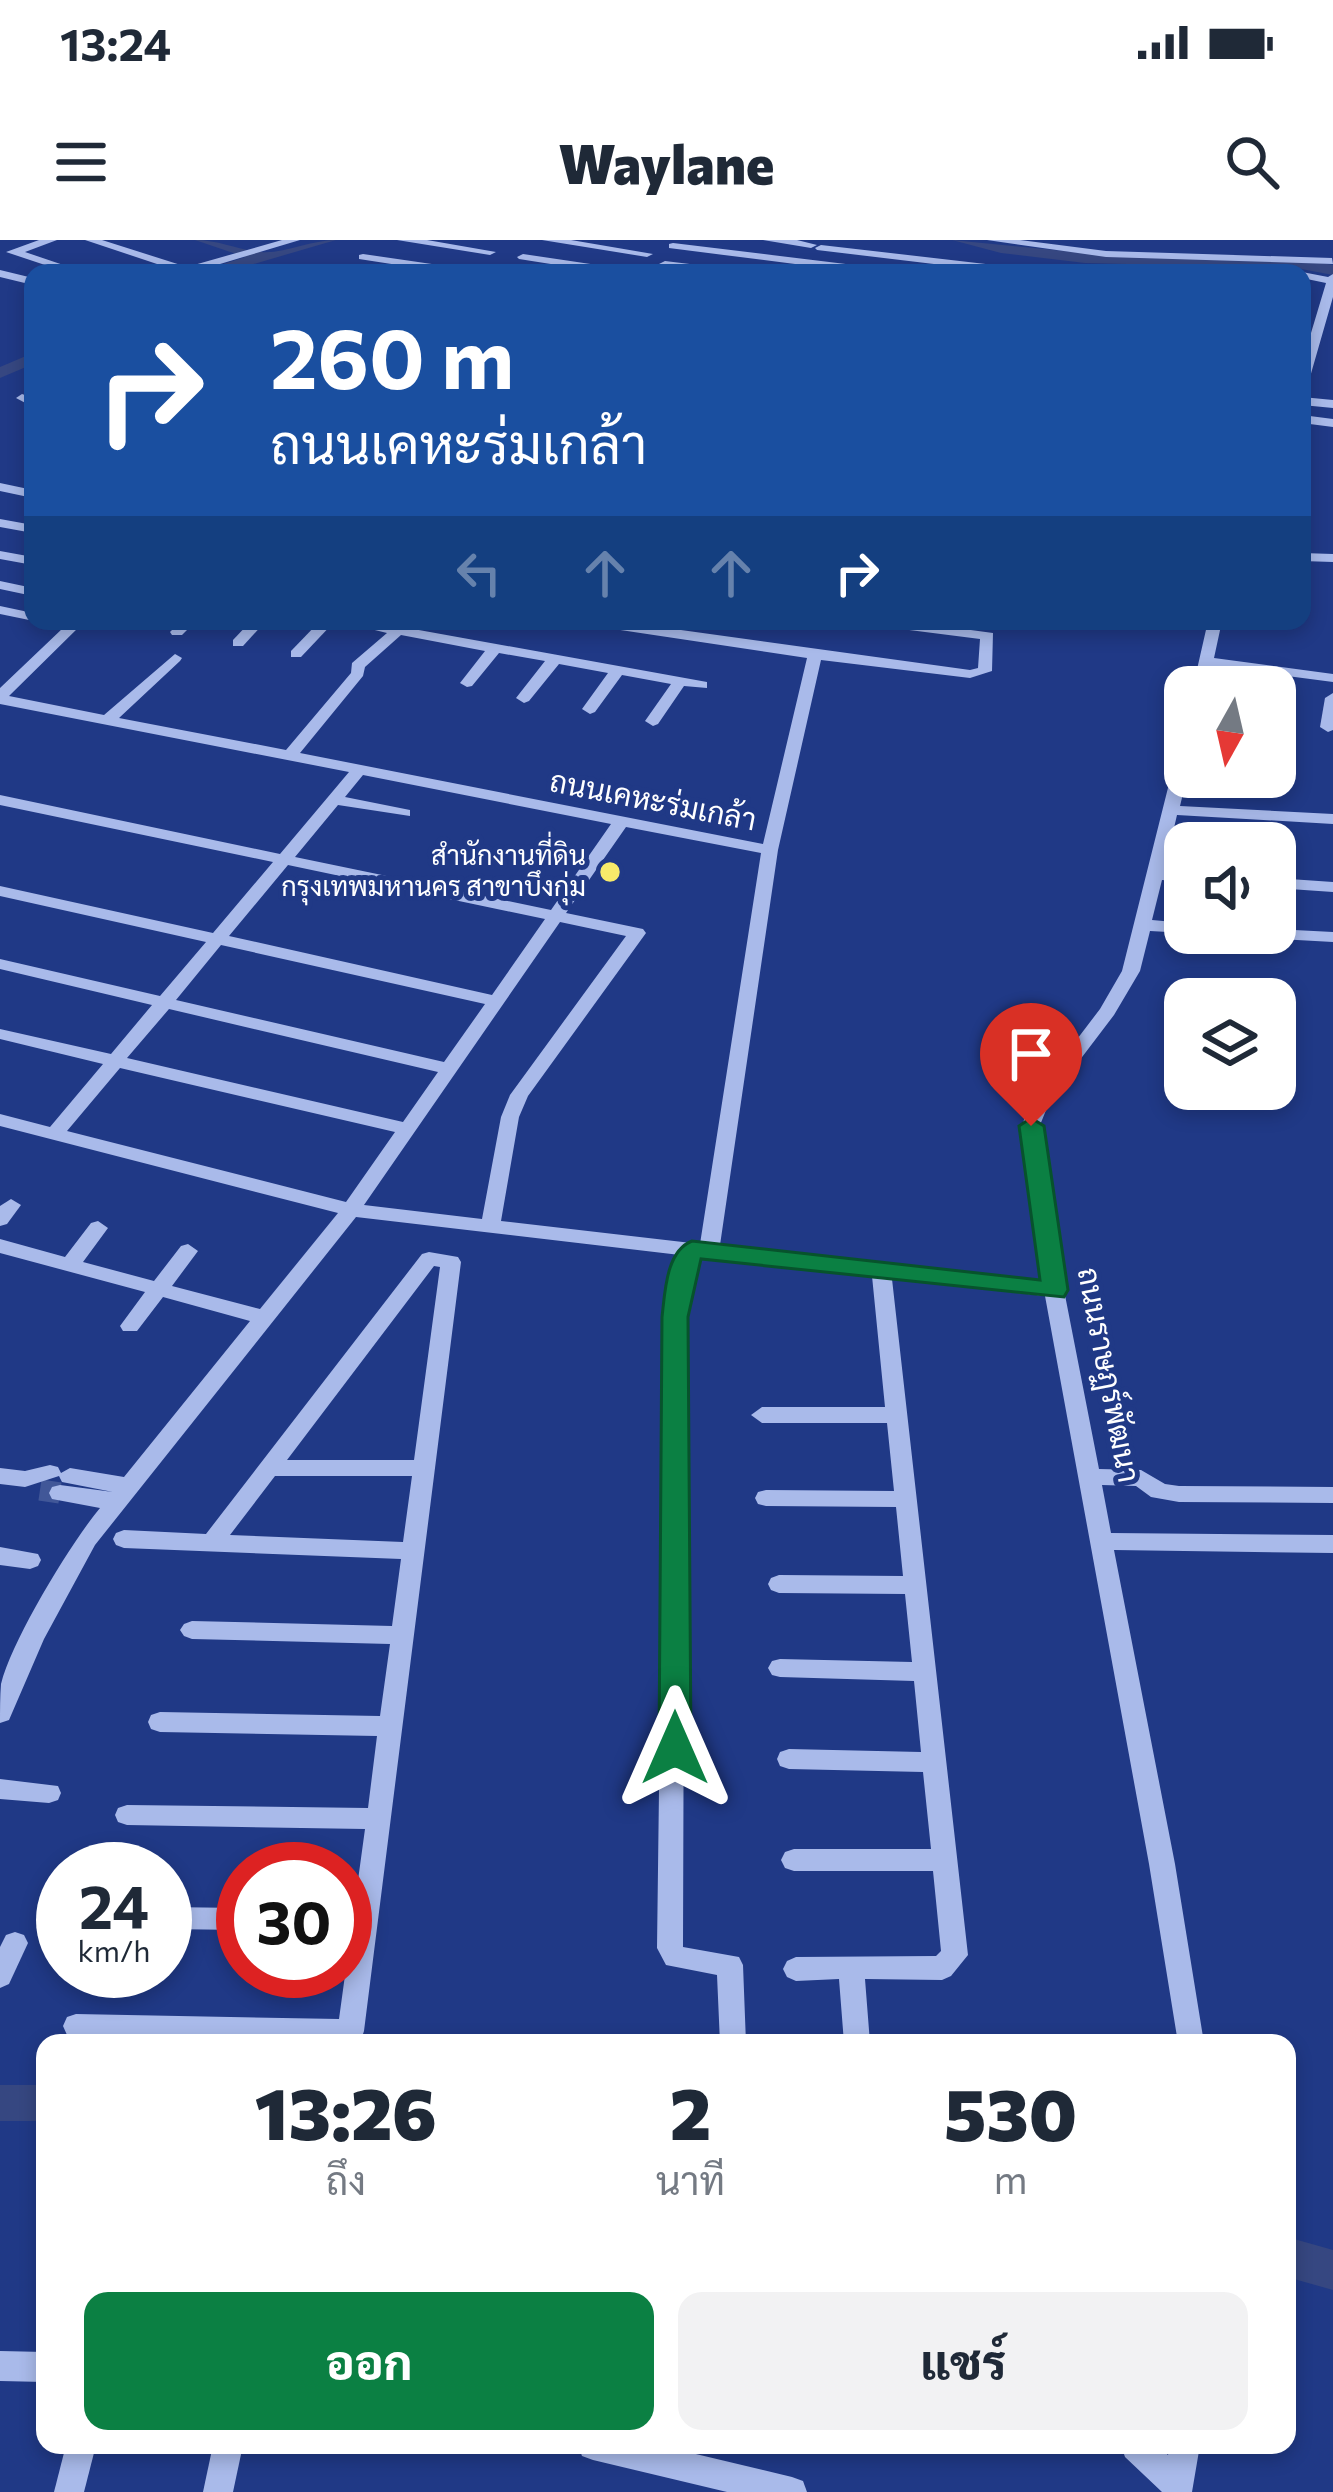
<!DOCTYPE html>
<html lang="th">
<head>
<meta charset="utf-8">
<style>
  :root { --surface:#fff; --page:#f2f2f3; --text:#1f2937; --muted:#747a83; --accent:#0b8043 }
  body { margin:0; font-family:Commissioner,Sarabun,sans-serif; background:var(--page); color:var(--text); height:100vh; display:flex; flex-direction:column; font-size:45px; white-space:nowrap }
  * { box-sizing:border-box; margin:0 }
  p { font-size:39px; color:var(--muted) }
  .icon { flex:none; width:66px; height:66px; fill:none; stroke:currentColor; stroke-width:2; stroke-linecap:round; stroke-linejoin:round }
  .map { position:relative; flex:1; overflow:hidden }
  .drawer { position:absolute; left:36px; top:1794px; width:1260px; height:420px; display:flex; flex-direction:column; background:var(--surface); border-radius:24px; box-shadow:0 6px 18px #0003 }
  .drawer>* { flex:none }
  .hud { position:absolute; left:24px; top:24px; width:1287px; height:366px; border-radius:24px; box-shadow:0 6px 18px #0003; background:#1a4fa0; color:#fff; overflow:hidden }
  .needle { width:78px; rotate:188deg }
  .fabs { position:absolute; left:1164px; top:426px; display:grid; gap:24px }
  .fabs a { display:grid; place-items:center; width:132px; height:132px; border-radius:24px; background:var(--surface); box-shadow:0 6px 18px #0003; font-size:60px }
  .speed { position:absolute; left:36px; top:1602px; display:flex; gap:24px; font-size:60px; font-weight:700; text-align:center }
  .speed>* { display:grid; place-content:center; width:156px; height:156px; border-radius:50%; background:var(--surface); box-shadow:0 6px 18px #0003; line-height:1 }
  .speed small { font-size:30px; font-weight:400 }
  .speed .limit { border:18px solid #d22; background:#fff; color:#111 }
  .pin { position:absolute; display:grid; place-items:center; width:102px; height:102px; color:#fff; margin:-123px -51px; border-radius:50% 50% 50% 0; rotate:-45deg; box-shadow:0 0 12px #0007 }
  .pin .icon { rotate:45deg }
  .me { position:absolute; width:132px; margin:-66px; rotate:0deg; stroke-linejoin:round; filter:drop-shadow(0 0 9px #0008) }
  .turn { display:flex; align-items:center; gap:42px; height:252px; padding:0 48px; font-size:54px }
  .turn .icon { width:156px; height:156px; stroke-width:2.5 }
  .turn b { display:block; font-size:84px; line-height:102px }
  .lanes { display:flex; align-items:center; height:114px; padding:0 48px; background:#0003; justify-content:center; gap:60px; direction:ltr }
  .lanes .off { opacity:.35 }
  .eta { display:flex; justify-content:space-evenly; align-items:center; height:204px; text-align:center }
  .eta b { font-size:72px; font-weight:800; line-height:84px }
  .action { display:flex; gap:24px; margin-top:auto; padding:24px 48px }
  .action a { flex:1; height:138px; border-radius:24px; background:var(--accent); color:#fff; font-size:48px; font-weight:800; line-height:138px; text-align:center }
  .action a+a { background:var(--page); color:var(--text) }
  .status { display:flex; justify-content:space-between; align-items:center; height:84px; padding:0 60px; background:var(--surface); direction:ltr }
  .status svg { height:33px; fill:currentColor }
  header { display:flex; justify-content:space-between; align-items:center; height:156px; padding:0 48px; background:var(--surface); font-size:54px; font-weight:800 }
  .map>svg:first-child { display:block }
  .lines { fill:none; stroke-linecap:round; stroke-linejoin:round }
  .river { fill:#364781; fill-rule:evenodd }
  .minor-tunnel { stroke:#415798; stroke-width:21; stroke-dasharray:21 10; stroke-linecap:butt }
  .minor { fill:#a9baea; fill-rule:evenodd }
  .route { fill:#0b8043; stroke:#07532c; stroke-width:3 }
  .poi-dot { fill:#f7ea6a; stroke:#203986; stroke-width:4.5 }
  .labels { text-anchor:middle; stroke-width:10; stroke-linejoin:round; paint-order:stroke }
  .far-poi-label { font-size:27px; fill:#fff; stroke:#203986; text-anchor:end }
  .street-label { font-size:30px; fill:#fff; stroke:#203986 }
</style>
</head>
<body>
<div class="status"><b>13:24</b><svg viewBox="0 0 49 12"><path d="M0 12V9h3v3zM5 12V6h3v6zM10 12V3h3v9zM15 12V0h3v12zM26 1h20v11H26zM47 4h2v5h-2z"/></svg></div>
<header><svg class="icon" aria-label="menu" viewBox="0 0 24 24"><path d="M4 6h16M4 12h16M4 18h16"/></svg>Waylane<svg class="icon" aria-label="search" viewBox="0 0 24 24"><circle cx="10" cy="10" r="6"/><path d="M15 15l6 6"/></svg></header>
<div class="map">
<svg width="1333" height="2252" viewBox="0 0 1333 2252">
  <rect width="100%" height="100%" fill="#203986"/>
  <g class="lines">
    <!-- river -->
    <g class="river">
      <path d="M 195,0 C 219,0 238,10 261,12 C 284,14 311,0 336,0 L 223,33 L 196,33 L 245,17 Z"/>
      <polygon points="952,0 1085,13 1296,18 1333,25 1333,35 1296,28 1085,23 1001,13"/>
      <polygon points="33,113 33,124 0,138 0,127"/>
      <rect x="0" y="1845" width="45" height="36"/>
      <polygon points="1287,1997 1333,2010 1333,2050 1287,2037"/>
    </g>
    <!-- minor-tunnel -->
    <polyline class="minor-tunnel" points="40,1250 60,1253"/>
    <!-- minor -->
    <g class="minor">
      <polygon points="39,0 57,0 25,12 87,33 69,33 6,12"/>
      <polygon points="85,0 102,0 187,27 282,0 300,0 190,33 172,33 175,30"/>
      <polygon points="397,0 427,0 496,12 490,15"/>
      <polygon points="542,0 571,0 653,14 647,17"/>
      <polygon points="763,0 797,0 817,5 811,8"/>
      <polygon points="987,0 1020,0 1106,11 1332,18 1333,24 1106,17"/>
      <polygon points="673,3 895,30 901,33 865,33 669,8 669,4"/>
      <polygon points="821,5 1038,30 1044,33 1009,33 817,10 815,8"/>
      <polygon points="363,14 473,30 479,33 450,33 359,19 359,15"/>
      <polygon points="523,14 631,30 637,33 608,33 519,19 517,17"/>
      <polygon points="665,21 739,30 745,33 711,33 661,26 659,24"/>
      <polygon points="310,28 326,31 328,33 306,33"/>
      <polygon points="1203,28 1207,33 1161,33 1167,30"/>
      <polygon points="0,30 33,38 33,45 0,37"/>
      <polygon points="1302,32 1328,37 1333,34 1333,57 1308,144 1302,148 1302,123 1326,43 1302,38 1302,33 1298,33"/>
      <polygon points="22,154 33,158 33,167 16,158"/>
      <polygon points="1302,157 1333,160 1333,168 1302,165"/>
      <polygon points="1302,175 1333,179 1333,187 1302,183"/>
      <polygon points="0,243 33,250 33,258 0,251"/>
      <polygon points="0,279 33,285 33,293 0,287"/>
      <polygon points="0,311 33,317 33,325 0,319"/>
      <polygon points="1302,313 1333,314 1333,322 1302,321"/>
      <polygon points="0,341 33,348 33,356 0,349"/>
      <polygon points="0,366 33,373 34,381 0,374"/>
      <path d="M 47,381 L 71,381 L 80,386 L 9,456 L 104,475 L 175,414 L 182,418 L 180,421 L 119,478 L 286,510 L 351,433 L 352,423 L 387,393 L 338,381 L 369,381 L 707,442 L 707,448 L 684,446 L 658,484 L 653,486 L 645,481 L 671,444 L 622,435 L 595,472 L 590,474 L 582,469 L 608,433 L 559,424 L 529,461 L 524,463 L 516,458 L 545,421 L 499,413 L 472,446 L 467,447 L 460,443 L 485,411 L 401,395 L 365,427 L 363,436 L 300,513 L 763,604 L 807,418 L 587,385 L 580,381 L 616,381 L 970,430 L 978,428 L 980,399 L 870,385 L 863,381 L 904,381 L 993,393 L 992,431 L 970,438 L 821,420 L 778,610 L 720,1005 L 1043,1042 L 1022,885 L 1033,857 L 1100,769 L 1122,731 L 1177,512 L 1185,507 L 1187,537 L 1180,566 L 1333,574 L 1333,584 L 1177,575 L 1164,631 L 1185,632 L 1185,642 L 1162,640 L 1152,680 L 1185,683 L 1186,693 L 1150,691 L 1140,731 L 1114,775 L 1051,858 L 1040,885 L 1064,1050 L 1099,1229 L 1141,1230 L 1165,1244 L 1179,1246 L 1333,1247 L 1333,1263 L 1179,1262 L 1151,1257 L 1136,1246 L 1102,1245 L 1111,1293 L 1333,1295 L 1333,1313 L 1114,1310 L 1175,1624 L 1204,1803 L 1178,1803 L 1149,1624 L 1045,1056 L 892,1039 L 968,1715 L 951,1736 L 942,1740 L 865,1739 L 870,1803 L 844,1803 L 839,1739 L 796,1741 L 787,1737 L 783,1729 L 787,1721 L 796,1717 L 936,1716 L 941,1711 L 933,1631 L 794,1631 L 785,1628 L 781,1620 L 785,1612 L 794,1609 L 931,1609 L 923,1532 L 789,1529 L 780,1526 L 777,1519 L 780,1512 L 789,1509 L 921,1512 L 914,1441 L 780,1437 L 772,1435 L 768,1428 L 772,1421 L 780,1419 L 912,1422 L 905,1354 L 779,1353 L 771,1350 L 768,1344 L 771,1338 L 779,1335 L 903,1336 L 896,1267 L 766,1266 L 758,1264 L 755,1258 L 758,1252 L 766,1250 L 894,1251 L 887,1183 L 762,1183 L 751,1175 L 762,1167 L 885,1167 L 872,1036 L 706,1017 L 699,1017 L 692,1032 L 685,1077 L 683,1707 L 739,1717 L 743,1725 L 746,1803 L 720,1803 L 717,1735 L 666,1725 L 657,1708 L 665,1077 L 672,1032 L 680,1015 L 356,977 L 95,1305 L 44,1399 L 9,1480 L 0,1483 C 0,1471 0,1456 1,1444 C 12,1400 70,1304 100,1268 L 52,1259 L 49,1253 L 52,1247 L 60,1245 L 113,1252 L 62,1242 L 59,1236 L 25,1247 L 0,1244 L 0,1228 L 25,1231 L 50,1225 L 58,1227 L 61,1233 L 70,1228 L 124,1237 L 250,1081 L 163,1057 L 137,1091 L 123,1091 L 120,1086 L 145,1052 L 0,1013 L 0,999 L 65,1017 L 91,983 L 98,981 L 108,988 L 83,1022 L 154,1041 L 181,1006 L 188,1004 L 198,1011 L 172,1046 L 260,1069 L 338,973 L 0,886 L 0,874 L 50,887 L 103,824 L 0,799 L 0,789 L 111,814 L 152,765 L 0,729 L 0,719 L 160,756 L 206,702 L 0,656 L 0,646 L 213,693 L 273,622 L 0,565 L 0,555 L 280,614 L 349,532 L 0,464 L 0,448 L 63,388 ZM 363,535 L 611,584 L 551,670 L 295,617 L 338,565 L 410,576 L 410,570 L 345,557 ZM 626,587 L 761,613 L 700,1004 L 501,981 L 519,877 L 528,856 L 646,693 L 643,689 L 566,673 ZM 288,625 L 545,679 L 492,755 L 229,696 ZM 560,682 L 626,696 L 510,855 L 501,877 L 482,979 L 364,965 ZM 221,705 L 485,764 L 444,822 L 176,760 ZM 169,769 L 438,832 L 403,882 L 127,818 ZM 120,828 L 395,892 L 346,962 L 67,891 Z"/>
      <polygon points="181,381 196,381 182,395 172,395 170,392"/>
      <polygon points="251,381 266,381 243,406 233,406 233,400"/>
      <polygon points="320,381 335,381 301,417 291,417 291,411"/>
      <polygon points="1208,381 1222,381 1214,418 1333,434 1333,442 1212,426 1207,447 1193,447"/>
      <polygon points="1333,453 1333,490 1328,492 1320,487 1325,458"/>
      <polygon points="1275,638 1333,642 1333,652 1275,648"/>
      <polygon points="1275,689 1333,692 1333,702 1263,698 1254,693 1275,693"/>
      <polygon points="11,959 21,965 7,984 0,986 0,966"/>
      <path d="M 429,1012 L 458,1017 L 461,1022 L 364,1791 L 361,1800 L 342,1803 L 76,1798 L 67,1795 L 63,1786 L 67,1777 L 76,1774 L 339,1779 L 365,1589 L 127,1585 L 118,1582 L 115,1575 L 118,1568 L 127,1565 L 368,1568 L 377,1496 L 160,1492 L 151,1489 L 148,1482 L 151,1475 L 160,1472 L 380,1476 L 390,1404 L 192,1399 L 184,1396 L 180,1390 L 184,1384 L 192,1381 L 392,1386 L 401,1319 L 124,1308 L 116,1305 L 113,1299 L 116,1293 L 124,1290 L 206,1294 L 422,1014 ZM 434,1026 L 440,1027 L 414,1220 L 287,1220 ZM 275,1236 L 412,1236 L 403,1302 L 230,1295 Z"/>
      <polygon points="0,1307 38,1314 41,1320 38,1326 30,1329 0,1325"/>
      <polygon points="0,1539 58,1546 61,1553 58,1560 49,1563 0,1559"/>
      <polygon points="165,1667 243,1668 243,1690 165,1689"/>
      <polygon points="15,1692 24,1695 28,1703 9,1744 0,1748 0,1707 6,1695"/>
      <polygon points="0,2111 45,2112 45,2142 0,2141"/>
      <polygon points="66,2205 96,2205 84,2252 54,2252"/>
      <polygon points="213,2205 243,2205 233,2252 203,2252"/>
      <polygon points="578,2205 658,2205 792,2237 803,2241 807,2252 727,2252 593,2220 582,2216"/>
      <polygon points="1121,2205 1157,2205 1168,2215 1170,2205 1200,2205 1192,2252 1162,2252 1125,2217"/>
    </g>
  </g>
  <!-- route -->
  <path class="route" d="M 1031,878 L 1044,886 L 1068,1050 L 1064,1057 L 701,1019 L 688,1077 L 691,1508 L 686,1517 L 675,1521 L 664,1517 L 659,1508 L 662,1077 C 665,1052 666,1011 692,1001 L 1040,1040 L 1019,886 Z"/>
  <!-- markers -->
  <circle class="poi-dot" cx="610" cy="632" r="12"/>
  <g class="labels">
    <!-- far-poi labels -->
    <g class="far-poi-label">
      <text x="586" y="625">สำนักงานที่ดิน<tspan x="586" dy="31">กรุงเทพมหานคร สาขาบึงกุ่ม</tspan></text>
    </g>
    <!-- street labels -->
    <g class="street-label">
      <text transform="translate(653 561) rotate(11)" y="10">ถนนเคหะร่มเกล้า</text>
      <text transform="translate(1108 1135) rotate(79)" y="10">ถนนราษฏร์พัฒนา</text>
    </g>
  </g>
</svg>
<div class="fabs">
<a><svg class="needle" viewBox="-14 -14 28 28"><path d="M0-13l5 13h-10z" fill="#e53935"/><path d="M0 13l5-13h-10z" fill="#747a83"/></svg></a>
<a><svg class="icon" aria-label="sound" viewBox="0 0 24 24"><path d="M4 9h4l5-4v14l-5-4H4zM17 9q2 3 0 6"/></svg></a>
<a><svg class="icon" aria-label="layers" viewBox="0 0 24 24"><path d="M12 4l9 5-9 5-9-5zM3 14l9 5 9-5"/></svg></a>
</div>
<div class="speed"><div>24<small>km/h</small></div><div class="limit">30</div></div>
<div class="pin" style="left:1031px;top:886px;background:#d93025"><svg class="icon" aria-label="arrive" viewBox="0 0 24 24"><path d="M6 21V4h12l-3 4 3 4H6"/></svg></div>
<svg class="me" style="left:675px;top:1508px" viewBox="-20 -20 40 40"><path d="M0-17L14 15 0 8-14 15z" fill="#0b8043" stroke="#fff" stroke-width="4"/></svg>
<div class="hud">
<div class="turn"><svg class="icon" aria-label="right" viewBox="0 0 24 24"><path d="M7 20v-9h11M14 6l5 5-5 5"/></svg><div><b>260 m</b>ถนนเคหะร่มเกล้า</div></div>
<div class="lanes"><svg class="icon off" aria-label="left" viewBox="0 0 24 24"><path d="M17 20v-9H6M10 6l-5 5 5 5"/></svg><svg class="icon off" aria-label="ahead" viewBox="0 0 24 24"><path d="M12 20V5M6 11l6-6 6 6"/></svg><svg class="icon off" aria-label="ahead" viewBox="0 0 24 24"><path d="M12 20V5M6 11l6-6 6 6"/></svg><svg class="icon" aria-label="right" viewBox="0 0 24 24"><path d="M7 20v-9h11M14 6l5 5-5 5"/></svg></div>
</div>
<section class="drawer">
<div class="eta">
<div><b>13:26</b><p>ถึง</p></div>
<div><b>2</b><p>นาที</p></div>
<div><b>530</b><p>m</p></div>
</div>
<div class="action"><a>ออก</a><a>แชร์</a></div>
</section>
</div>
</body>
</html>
